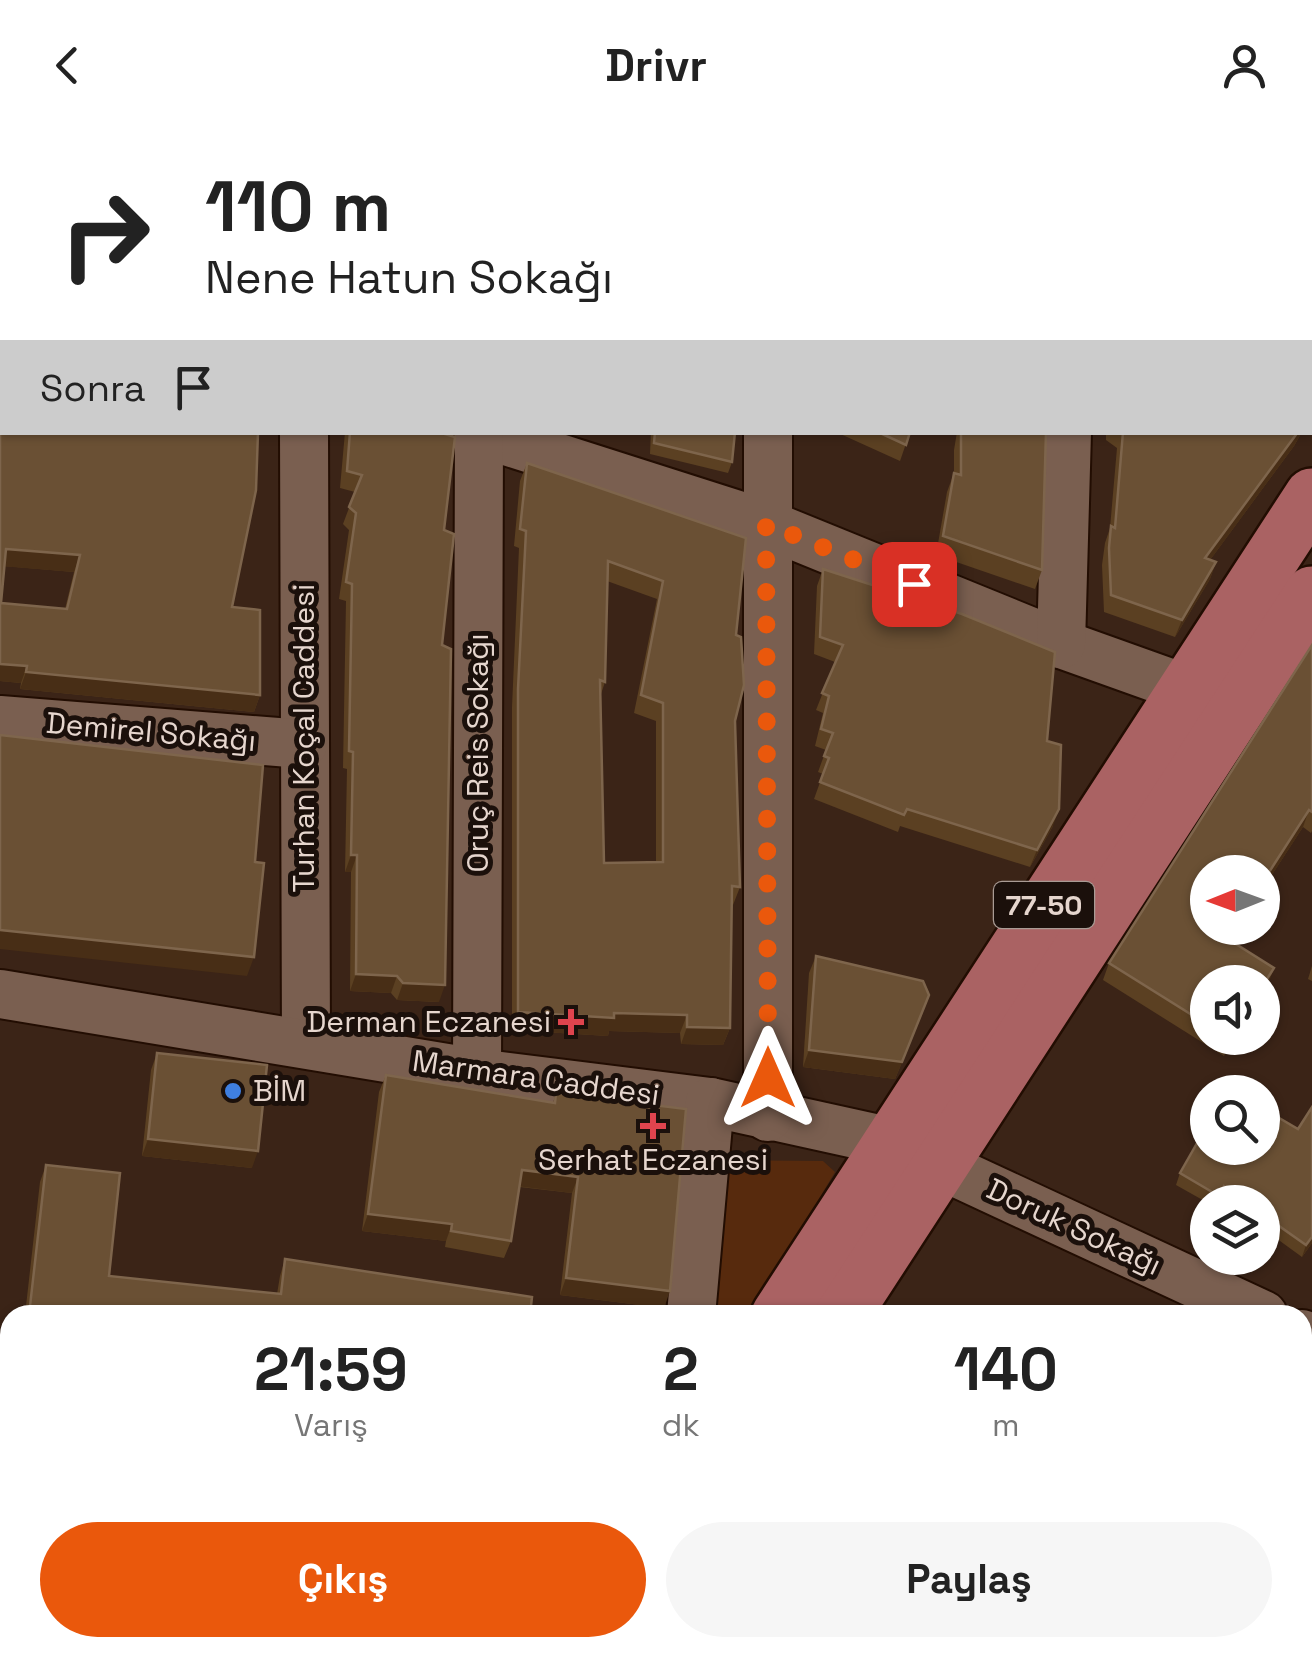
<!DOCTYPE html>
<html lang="tr">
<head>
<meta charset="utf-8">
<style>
  :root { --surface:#fff; --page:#f6f6f6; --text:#222; --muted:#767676; --accent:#ea580c }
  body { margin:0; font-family:"Space Grotesk",sans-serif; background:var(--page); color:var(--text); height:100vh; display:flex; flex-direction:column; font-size:38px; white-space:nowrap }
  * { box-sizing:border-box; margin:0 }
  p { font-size:32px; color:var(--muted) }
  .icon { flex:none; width:55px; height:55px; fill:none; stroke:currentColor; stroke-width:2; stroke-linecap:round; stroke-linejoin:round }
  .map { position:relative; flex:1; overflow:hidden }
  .panel { position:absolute; left:0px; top:1175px; width:1312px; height:352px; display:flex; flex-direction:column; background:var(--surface); border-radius:30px 30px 0 0; box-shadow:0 2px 8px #0004 }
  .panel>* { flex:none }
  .banner { position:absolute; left:0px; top:0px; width:1312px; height:305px; box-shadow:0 2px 8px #0004; background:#fff; color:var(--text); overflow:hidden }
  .needle { width:65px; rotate:269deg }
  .controls { position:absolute; left:1190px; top:725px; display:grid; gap:20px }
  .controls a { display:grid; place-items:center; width:90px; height:90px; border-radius:50%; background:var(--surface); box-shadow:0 2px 8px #0004; font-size:50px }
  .pin { position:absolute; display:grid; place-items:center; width:85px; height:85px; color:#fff; margin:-42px; border-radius:20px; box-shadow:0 5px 15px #0006 }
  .me { position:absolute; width:110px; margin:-55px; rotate:0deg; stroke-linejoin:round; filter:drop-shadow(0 0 8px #0008) }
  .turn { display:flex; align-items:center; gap:35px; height:210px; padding:0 40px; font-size:45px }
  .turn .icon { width:130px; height:130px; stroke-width:2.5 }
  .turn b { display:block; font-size:70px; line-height:85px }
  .then { display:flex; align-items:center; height:95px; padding:0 40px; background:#0003; gap:20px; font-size:38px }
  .eta { display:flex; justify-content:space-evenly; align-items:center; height:170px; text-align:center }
  .eta b { font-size:60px; font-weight:800; line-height:70px }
  .action { display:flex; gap:20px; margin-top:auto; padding:20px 40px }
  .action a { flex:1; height:115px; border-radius:60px; background:var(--accent); color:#fff; font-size:40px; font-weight:800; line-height:115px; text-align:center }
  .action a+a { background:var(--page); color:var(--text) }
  header { display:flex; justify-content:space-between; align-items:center; height:130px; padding:0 40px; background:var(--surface); font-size:45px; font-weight:800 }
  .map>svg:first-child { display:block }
  .green { fill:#572a0d }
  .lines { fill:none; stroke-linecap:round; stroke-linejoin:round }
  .minor-casing { stroke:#220d02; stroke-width:52 }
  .major-casing { stroke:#220d02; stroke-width:60 }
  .minor { stroke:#7a5f50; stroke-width:48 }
  .major { stroke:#aa6263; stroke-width:55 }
  .wall { fill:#5b4022; fill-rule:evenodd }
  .shaded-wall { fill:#482e16 }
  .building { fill:#6a5034; stroke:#7e654c; stroke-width:2.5; fill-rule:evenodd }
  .route { stroke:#ea580c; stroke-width:18; stroke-dasharray:0 32.4 }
  .health-dot { fill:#e0444e; stroke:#1b100b; stroke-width:4 }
  .shop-dot { fill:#3f7fe0; stroke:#1b100b; stroke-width:4 }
  .labels { text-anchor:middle; stroke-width:10; stroke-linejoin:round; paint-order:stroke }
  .shield { fill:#1b100b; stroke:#a99b94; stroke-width:2.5 }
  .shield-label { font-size:28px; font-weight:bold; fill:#e6d6ce }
  .street-label { font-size:30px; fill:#e6d6ce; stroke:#1b100b }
  .poi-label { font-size:30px; fill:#e6d6ce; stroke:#1b100b; text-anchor:end }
</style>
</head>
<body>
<header><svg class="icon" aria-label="back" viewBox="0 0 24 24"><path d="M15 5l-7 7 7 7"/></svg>Drivr<svg class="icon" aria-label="person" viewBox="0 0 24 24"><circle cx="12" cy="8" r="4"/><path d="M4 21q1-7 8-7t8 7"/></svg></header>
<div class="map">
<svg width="1312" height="1527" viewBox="0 0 1312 1527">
  <rect width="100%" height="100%" fill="#3b2417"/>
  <!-- green -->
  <polygon class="green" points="725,1030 823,1031 835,1042 750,1185 706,1185"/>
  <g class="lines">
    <defs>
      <g id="minor">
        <polyline points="478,0 478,2"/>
        <polyline points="304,2 304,0"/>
        <polyline points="775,2 775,0"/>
        <polyline points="1075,2 1075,0"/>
        <polyline points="0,239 2,240"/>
        <polyline points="304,302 306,914"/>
        <polyline points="478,302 766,394 1061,514 1184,558"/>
        <polyline points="1061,514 1067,302"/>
        <polyline points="0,590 303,614"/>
        <polyline points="0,864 477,943 710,972 892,1012"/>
        <polyline points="477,943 479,302"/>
        <polyline points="768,987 768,302"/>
        <polyline points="940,1035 1263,1185"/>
        <polyline points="691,1185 710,972"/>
        <polyline points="1302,1204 1312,1208"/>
        <polyline points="0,1263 10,1263"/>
        <polyline points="285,1518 286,1527"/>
      </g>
      <g id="major">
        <polyline points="779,1185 1312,366"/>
        <polyline points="843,1185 1312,464"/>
        <polyline points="576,1527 580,1518"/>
        <polyline points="631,1527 636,1518"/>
      </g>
    </defs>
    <!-- minor casing -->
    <use href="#minor" class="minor-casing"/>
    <!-- major casing -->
    <use href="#major" class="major-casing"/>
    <!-- minor -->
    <use href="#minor" class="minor"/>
    <!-- major -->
    <use href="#major" class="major"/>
  </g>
  <!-- wall -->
  <g class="wall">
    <path d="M 0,255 L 232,477 L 260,565 L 254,582 L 20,559 L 21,553 L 0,551 ZM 4,436 L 74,442 L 65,479 L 1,473 Z"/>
    <polygon points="345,302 438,302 444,400 439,872 397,870 391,863 350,861 351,742 345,742 347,639 343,638 346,471 339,469 349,400 343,394 355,362 340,358"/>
    <polygon points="651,302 735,302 732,332 728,343 650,324"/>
    <polygon points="836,302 910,302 900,331"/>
    <polygon points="957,302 1046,302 1042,440 1035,459 936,425 947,362 954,343 954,320"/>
    <polygon points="1106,302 1302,302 1294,316 1210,430 1216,432 1210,449 1175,507 1104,482 1102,435 1105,413 1110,398 1117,318 1106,310"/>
    <path d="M 527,333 L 736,505 L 735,591 L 740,757 L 733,775 L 732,775 L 730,898 L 723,915 L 681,914 L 680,903 L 609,901 L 608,906 L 512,900 L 512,577 L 519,418 L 514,416 L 520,351 ZM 607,451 L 657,469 L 634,583 L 656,591 L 656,732 L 604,733 L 601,564 L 605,552 Z"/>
    <polygon points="823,439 1047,611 1053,696 1030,737 900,696 898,702 814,669 823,644 818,642 826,620 815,616 823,583 816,580 835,532 814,524 817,456"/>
    <polygon points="1312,515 1312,701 1311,703 1303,697 1262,760 1262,742 1208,798 1239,798 1231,811 1268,855 1262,864 1262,852 1208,852 1208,908 1235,908 1224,926 1103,850 1109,833"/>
    <polygon points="816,826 923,882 895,949 803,937 809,843"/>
    <polygon points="1312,836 1312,851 1308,849"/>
    <polygon points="157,923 252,1038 142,1026 151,940"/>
    <polygon points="386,945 553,973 556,963 664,1178 560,1165 572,1063 520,1057 511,1111 504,1128 445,1117 446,1111 362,1101 379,962"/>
    <polygon points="1298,999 1312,1113 1302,1127 1262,1098 1262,1072 1226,1072 1220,1068 1217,1072 1208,1073 1176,1055 1180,1043"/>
    <polygon points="46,1035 109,1146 277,1164 280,1146 285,1129 530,1185 25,1185 40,1052"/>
    <polygon points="26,1518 113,1518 114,1527 25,1527"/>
    <polygon points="161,1518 252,1518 250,1527 161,1527"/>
    <polygon points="362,1518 447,1524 447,1518 523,1518 521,1527 358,1527"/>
  </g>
  <!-- shaded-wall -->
  <g class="shaded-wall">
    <polygon points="1310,16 1312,17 1312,34 1310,34"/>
    <polygon points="0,178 2,179 2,196 0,196"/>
    <polygon points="1298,302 1302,302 1294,316 1199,445 1205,428"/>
    <polygon points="6,419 80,425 74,442 0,436"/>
    <polygon points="1216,432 1210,449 1175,507 1182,490"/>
    <polygon points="0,534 27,536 21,553 0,551"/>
    <polygon points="26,542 260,565 254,582 20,559"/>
    <polygon points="1059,679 1053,696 1030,737 1037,720"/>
    <polygon points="1309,680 1303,697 1262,760 1262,753"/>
    <polygon points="351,725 357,725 351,742 345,742"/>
    <polygon points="1235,798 1239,798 1221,826 1228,809"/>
    <polygon points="0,800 254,827 247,846 0,819"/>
    <polygon points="1274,838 1268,855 1262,864 1262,857"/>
    <polygon points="356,844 397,846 391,863 350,861"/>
    <polygon points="403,853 445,855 439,872 397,870"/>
    <polygon points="518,882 614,883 687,885 680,903 609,901 608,906 512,900"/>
    <polygon points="923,882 895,949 803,937 809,920"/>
    <polygon points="687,897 730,898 723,915 681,914"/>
    <polygon points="1231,908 1235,908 1224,926"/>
    <polygon points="148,1009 258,1021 252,1038 142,1026"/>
    <polygon points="522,1040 578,1047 572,1063 516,1056"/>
    <polygon points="368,1084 452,1094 446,1111 362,1101"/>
    <polygon points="1312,1107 1312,1113 1302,1127 1306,1115"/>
    <polygon points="566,1148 670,1161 664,1178 560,1165"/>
  </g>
  <!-- building -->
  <g class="building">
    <polygon points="0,0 61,0 61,2 2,2 2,179 0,178"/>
    <rect x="353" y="0" width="92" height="2"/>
    <rect x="522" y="0" width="78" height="2"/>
    <rect x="658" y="0" width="79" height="2"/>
    <polygon points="1016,0 1047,0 1047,2 1017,2"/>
    <polygon points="1121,0 1312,0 1312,17 1310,16 1310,2 1121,2"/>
    <rect x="164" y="1" width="86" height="1"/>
    <polygon points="1310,57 1312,58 1312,279 1310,283"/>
    <path d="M 0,255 L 2,255 L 2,302 L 258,302 L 256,360 L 232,477 L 260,480 L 260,565 L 26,542 L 27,536 L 0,534 ZM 6,419 L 80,425 L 67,479 L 1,473 Z"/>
    <polygon points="350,302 438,302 455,307 444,400 454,404 442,515 451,519 445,855 403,853 397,846 356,844 357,725 351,725 353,622 349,621 352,454 346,452 356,383 349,377 362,345 347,341"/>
    <polygon points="655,302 735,302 732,332 654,313"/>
    <polygon points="878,302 910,302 906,315"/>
    <polygon points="961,302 1046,302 1042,440 943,406 954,343 961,345"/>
    <polygon points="1123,302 1298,302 1205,428 1216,432 1182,490 1111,465 1109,418 1111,396 1115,398"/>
    <path d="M 527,333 L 746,408 L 736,505 L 741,507 L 744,555 L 735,591 L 740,757 L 732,756 L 730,898 L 687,897 L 687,885 L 614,883 L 614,888 L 518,882 L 518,559 L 526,401 L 520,399 ZM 608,431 L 663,451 L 641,565 L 663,573 L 663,732 L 604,733 L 600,550 L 605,552 Z"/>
    <polygon points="823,439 962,484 1055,522 1047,611 1061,615 1059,679 1037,720 907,679 904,685 820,652 829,628 824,626 833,603 821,599 829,566 822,563 843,515 820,507"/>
    <polygon points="1312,515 1312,682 1309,680 1262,753 1262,742 1208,742 1208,798 1235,798 1228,809 1274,838 1262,857 1262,852 1208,852 1208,895 1109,833"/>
    <polygon points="0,605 263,635 255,732 264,733 254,827 0,800"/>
    <polygon points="816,826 923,851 929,865 902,932 809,920"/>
    <polygon points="157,923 267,935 258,1021 148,1009"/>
    <polygon points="386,945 555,973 556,963 686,979 670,1161 566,1148 578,1047 522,1040 511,1111 451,1101 452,1094 368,1084"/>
    <polygon points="1312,977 1312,1107 1306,1115 1262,1084 1262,1072 1247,1072 1224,1056 1219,1066 1180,1043 1208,994 1208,1018 1262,1018 1262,978 1298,999"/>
    <polygon points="46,1035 120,1043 109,1146 281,1164 285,1129 532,1167 530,1185 29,1185"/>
    <polygon points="1302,1444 1312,1449 1312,1527 796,1527 801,1518 1302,1518"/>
    <polygon points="31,1518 113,1518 114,1527 31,1527"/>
    <polygon points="168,1518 252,1518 252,1522 248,1521 248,1527 168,1527"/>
    <polygon points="362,1518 451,1525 452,1518 523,1518 521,1527 361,1527"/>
  </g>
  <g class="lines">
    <!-- route -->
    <polyline class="route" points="768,948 766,394 914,454"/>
  </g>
  <!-- markers -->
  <g class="health-dot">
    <path d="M566 877h10v10h10v10h-10v10h-10v-10h-10v-10h10z"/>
    <path d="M648 981h10v10h10v10h-10v10h-10v-10h-10v-10h10z"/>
  </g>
  <circle class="shop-dot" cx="233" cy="961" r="10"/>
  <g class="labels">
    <!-- shield labels -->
    <rect class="shield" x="994" y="752" width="100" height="46" rx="8"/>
    <g class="shield-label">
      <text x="1044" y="785">77-50</text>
    </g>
    <!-- street labels -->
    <g class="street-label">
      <text transform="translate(151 602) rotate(5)" y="10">Demirel Sokağı</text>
      <text transform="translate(304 608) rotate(-90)" y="10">Turhan Koçal Caddesi</text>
      <text transform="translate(478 623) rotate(-90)" y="10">Oruç Reis Sokağı</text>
      <text transform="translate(536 948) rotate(8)" y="10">Marmara Caddesi</text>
      <text transform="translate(1074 1097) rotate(25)" y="10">Doruk Sokağı</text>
    </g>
    <!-- poi labels -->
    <g class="poi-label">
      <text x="551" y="902">Derman Eczanesi</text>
      <text x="253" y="971" text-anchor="start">BİM</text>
      <text x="653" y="1040" text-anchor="middle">Serhat Eczanesi</text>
    </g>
  </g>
</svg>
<div class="controls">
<a><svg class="needle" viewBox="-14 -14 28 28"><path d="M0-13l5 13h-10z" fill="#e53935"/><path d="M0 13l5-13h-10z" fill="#767676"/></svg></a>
<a><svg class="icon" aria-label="sound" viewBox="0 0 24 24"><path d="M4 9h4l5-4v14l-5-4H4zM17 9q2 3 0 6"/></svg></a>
<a><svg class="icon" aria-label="search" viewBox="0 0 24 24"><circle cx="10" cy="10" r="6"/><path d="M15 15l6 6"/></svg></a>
<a><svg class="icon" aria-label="layers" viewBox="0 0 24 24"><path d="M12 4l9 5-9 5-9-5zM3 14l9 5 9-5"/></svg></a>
</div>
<div class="pin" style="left:914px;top:454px;background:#d93025"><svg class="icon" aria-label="arrive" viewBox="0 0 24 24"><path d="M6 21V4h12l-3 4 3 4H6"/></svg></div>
<svg class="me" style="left:768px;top:948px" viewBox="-20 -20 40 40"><path d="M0-17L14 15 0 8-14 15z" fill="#ea580c" stroke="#fff" stroke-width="4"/></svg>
<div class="banner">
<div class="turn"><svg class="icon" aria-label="right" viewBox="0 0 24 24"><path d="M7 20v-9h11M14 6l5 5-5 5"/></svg><div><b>110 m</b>Nene Hatun Sokağı</div></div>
<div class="then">Sonra<svg class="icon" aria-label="arrive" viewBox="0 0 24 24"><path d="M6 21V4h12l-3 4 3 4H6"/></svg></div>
</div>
<section class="panel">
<div class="eta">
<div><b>21:59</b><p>Varış</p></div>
<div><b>2</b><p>dk</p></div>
<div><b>140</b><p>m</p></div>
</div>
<div class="action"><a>Çıkış</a><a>Paylaş</a></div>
</section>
</div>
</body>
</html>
